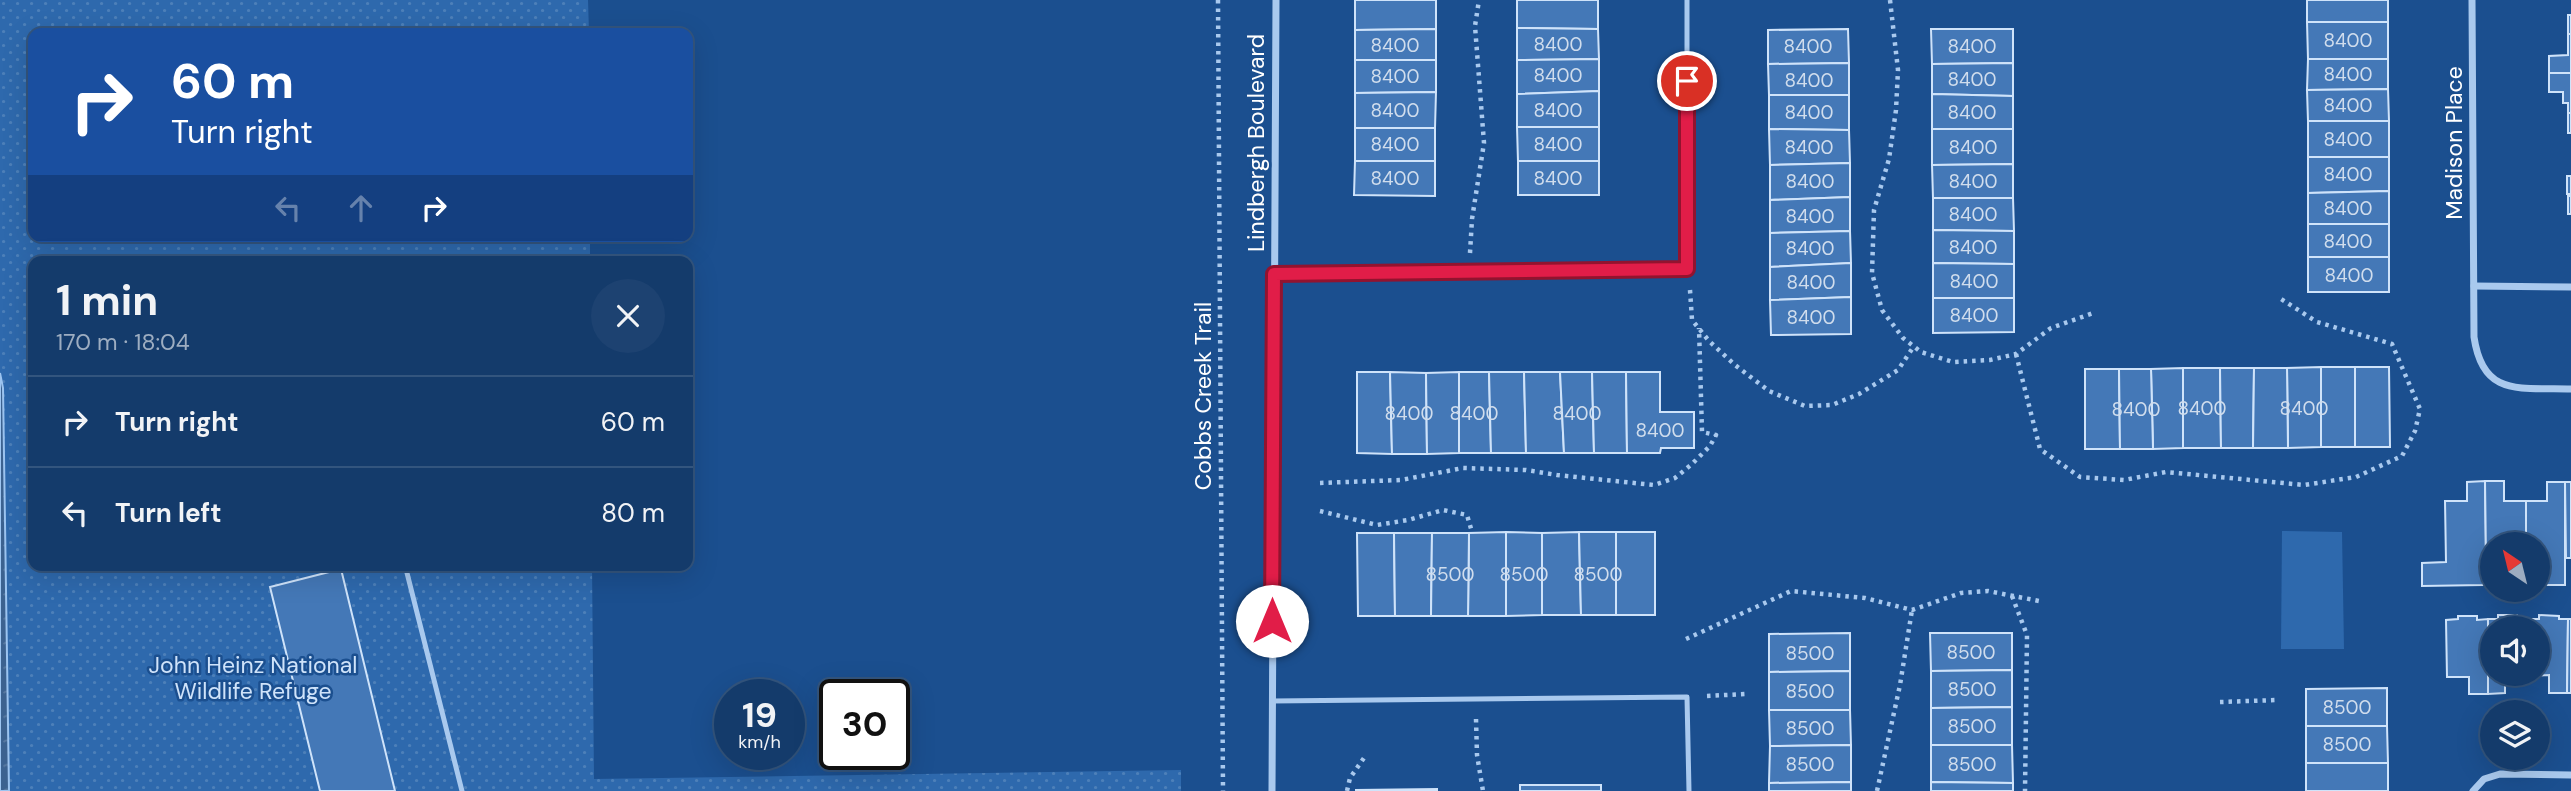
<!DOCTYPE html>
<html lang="en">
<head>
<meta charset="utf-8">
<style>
  :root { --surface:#143b6b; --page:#1d4271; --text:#f1f3f6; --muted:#9dadc1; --line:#33557e }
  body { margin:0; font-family:"DM Sans",sans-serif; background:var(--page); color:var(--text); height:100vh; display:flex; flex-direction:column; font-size:26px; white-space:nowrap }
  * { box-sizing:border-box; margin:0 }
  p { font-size:23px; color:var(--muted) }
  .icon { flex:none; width:38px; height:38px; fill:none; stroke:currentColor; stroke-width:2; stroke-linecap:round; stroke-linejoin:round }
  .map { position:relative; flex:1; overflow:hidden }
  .panel { position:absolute; left:28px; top:256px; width:665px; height:315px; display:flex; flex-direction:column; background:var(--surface); border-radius:14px; box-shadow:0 7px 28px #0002,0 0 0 2px var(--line) }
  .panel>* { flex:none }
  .guide { position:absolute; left:28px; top:28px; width:665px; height:214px; border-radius:14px; box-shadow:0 7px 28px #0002,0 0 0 2px var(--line); background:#1a4fa0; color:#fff; overflow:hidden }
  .needle { width:46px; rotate:325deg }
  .controls { position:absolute; left:2480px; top:532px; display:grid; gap:14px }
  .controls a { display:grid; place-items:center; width:70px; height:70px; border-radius:50%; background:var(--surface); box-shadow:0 7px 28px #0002,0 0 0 2px var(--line); font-size:35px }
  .speed { position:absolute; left:714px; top:679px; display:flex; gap:14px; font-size:35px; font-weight:700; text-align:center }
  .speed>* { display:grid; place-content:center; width:91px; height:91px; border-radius:50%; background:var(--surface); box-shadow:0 7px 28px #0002,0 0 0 2px var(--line); line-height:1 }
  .speed small { font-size:18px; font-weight:400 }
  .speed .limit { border:4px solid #111; border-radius:10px; background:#fff; color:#111 }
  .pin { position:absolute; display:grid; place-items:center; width:60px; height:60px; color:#fff; margin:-30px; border:4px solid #fff; border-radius:50%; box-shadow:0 2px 7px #0007 }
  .me { position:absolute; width:77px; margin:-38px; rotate:0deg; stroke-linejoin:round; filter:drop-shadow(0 0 5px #0008) }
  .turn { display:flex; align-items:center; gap:24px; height:147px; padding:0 28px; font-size:32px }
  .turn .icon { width:91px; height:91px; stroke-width:2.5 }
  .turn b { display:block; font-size:49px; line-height:60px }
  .lanes { display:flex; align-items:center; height:66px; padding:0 28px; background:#0003; justify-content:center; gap:35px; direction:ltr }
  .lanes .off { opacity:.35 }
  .round { display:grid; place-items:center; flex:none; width:74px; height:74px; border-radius:37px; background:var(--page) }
  .summary { display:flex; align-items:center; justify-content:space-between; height:119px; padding:0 28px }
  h1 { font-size:42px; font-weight:700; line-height:52px }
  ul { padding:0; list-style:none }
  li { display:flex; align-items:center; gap:21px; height:91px; padding:0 28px; border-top:2px solid var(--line) }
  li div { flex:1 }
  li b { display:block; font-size:26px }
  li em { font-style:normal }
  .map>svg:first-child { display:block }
  .park { fill:url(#park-dots) }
  .garden { fill:#2e69ad }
  .water { fill:url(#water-ripples); stroke:#9cc4f0; stroke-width:2 }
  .building { fill:#4478b7; stroke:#cfe3fa; stroke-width:2 }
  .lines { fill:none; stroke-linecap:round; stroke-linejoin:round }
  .path { stroke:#a9c9ee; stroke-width:4.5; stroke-dasharray:3.5 5; stroke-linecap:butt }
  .service { stroke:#a9c9ee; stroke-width:5 }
  .minor { stroke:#a9c9ee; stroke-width:7 }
  .route-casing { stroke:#92132f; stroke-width:18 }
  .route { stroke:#e11d48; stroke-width:12 }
  .labels { text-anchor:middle; stroke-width:5; stroke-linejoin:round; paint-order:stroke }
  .number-label { font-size:19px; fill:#d0dded }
  .street-label { font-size:23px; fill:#fff; stroke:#1b4f8f }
  .park-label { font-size:23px; fill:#cfe3fa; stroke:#1b4f8f }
</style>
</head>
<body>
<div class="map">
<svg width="2571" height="791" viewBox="0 0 2571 791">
  <defs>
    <pattern id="park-dots" width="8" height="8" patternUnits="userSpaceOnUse" patternTransform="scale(1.75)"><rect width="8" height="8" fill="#2e69ad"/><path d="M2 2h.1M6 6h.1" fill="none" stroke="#4d80b9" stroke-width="1.8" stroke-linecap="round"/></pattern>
    <pattern id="water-ripples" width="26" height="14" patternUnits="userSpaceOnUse" patternTransform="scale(1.75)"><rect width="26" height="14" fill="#3c6290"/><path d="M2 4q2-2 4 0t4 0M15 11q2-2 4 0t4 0" fill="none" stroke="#597aa1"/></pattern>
  </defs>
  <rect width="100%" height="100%" fill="#1b4f8f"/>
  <!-- park -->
  <polygon class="park" points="0,0 588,0 589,33 33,33 33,236 590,236 590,261 33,261 33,565 592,565 594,779 1181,770 1181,791 0,791"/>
  <!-- garden -->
  <polygon class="garden" points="2282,531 2342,532 2344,649 2281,649"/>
  <!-- water -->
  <polygon class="water" points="0,373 3,388 9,791 0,791"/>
  <!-- building -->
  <g class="building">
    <polygon points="1355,0 1436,0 1436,29 1355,30"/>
    <polygon points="1517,0 1598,0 1598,29 1517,28"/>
    <rect x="2307" y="0" width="81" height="22"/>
    <rect x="2568" y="15" width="3" height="19"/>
    <polygon points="2307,22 2388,22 2388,59 2308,59"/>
    <polygon points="1517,28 1598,29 1599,59 1517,60"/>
    <polygon points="1436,29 1436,60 1355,60 1355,30"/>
    <polygon points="1848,29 1849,63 1768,64 1768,30"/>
    <polygon points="1931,29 2013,29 2013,63 1932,64"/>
    <polygon points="2568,34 2571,34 2571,73 2549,73 2549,56 2568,55"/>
    <polygon points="1599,59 1599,91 1517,94 1517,60"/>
    <polygon points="2308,59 2388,59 2388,89 2307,90"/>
    <polygon points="1355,60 1436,60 1436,92 1355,93"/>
    <polygon points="1849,63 1849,95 1769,95 1768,64"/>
    <polygon points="2013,63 2013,96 1932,94 1932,64"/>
    <polygon points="2549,73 2571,73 2571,113 2568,113 2568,103 2563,103 2563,92 2549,92"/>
    <polygon points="2388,89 2389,121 2308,121 2307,90"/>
    <polygon points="1599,91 1599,127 1517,127 1517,94"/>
    <polygon points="1436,92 1435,128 1355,128 1355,93"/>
    <polygon points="1932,94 2013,96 2013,129 1932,129"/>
    <polygon points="1769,95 1849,95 1849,130 1769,129"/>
    <rect x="2568" y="113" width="3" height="20"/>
    <rect x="2308" y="121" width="81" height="36"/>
    <polygon points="1517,127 1599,127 1599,161 1518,161"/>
    <rect x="1355" y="128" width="80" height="33"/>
    <polygon points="1769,129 1849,130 1850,163 1770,165"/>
    <polygon points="1932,129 2013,129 2013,164 1932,165"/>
    <polygon points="2308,157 2389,157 2389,191 2308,193"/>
    <polygon points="1355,161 1435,161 1435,196 1354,195"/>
    <rect x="1518" y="161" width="81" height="34"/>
    <polygon points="1850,163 1850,197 1770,200 1770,165"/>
    <polygon points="2013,164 2013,198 1933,198 1932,165"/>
    <rect x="2567" y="176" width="4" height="18"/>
    <polygon points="2389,191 2389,224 2308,224 2308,193"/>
    <rect x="2568" y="196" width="3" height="18"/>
    <polygon points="1850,197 1850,231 1770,233 1770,200"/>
    <polygon points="1933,198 2013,198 2014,231 1933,230"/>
    <rect x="2308" y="224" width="81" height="33"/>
    <polygon points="1933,230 2014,231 2014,264 1933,263"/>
    <polygon points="1850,231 1851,263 1770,267 1770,233"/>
    <rect x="2308" y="257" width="81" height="35"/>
    <polygon points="1851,263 1851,297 1770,300 1770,267"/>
    <polygon points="1933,263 2014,264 2014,298 1933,298"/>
    <polygon points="1851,297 1851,334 1771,335 1770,300"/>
    <polygon points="1933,298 2014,298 2014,332 1933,333"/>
    <polygon points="2321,367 2321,447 2288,448 2287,368"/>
    <rect x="2321" y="367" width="34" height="80"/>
    <polygon points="2355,367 2389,367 2390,447 2355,447"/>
    <polygon points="2183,368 2220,368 2221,448 2183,448"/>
    <polygon points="2183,368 2183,448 2153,449 2151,369"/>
    <polygon points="2220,368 2254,368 2253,448 2221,448"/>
    <polygon points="2254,368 2287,368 2288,448 2253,448"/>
    <polygon points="2085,369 2119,369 2120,449 2085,449"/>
    <polygon points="2119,369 2151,369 2153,449 2120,449"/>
    <polygon points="1357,372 1390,372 1392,454 1357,453"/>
    <polygon points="1390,372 1426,373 1427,454 1392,454"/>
    <polygon points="1459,372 1489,372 1491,453 1459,453"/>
    <polygon points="1459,372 1459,453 1427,454 1426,373"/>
    <polygon points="1489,372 1524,372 1526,453 1491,453"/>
    <polygon points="1524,372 1560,372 1564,453 1526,453"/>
    <polygon points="1560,372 1592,372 1594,453 1564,453"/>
    <polygon points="1592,372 1626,372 1627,453 1594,453"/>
    <polygon points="1626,372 1660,372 1660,412 1694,412 1694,448 1661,448 1660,453 1627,453"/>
    <polygon points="2485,481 2486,558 2483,558 2483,585 2422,586 2422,563 2446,562 2445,501 2467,501 2467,482"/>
    <polygon points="2485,481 2504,481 2504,501 2526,501 2526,544 2492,544 2492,558 2486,558"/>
    <polygon points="2547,482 2565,482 2565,585 2538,585 2538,544 2526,544 2526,501 2547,501"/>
    <polygon points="2565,482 2571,482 2571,558 2566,558"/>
    <polygon points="1506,532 1542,533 1542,615 1506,616"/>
    <polygon points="1506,532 1506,616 1468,616 1469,533"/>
    <polygon points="1579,532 1581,615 1542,615 1542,533"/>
    <polygon points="1579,532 1616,532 1616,615 1581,615"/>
    <rect x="1616" y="532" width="39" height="83"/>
    <polygon points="1357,533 1394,533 1395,616 1358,616"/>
    <polygon points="1394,533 1432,533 1431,616 1395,616"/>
    <polygon points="1432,533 1469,533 1468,616 1431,616"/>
    <polygon points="341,569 395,791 320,791 270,587"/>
    <polygon points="2498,615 2517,615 2517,619 2528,619 2528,628 2492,628 2492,674 2528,674 2528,676 2505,676 2505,693 2488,694 2488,619 2498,619"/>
    <polygon points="2539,615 2559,616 2559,619 2568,619 2567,693 2549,693 2549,675 2528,676 2528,674 2538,674 2538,628 2528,628 2528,619 2539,619"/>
    <polygon points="2458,616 2477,616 2477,620 2488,619 2488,694 2469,694 2469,677 2447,677 2446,620 2458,619"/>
    <polygon points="2568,619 2571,619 2571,693 2567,693"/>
    <polygon points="1850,633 1850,671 1769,672 1769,634"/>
    <polygon points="1930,633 2012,633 2012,670 1931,671"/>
    <polygon points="2012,670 2012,707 1931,708 1931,671"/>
    <polygon points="1850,671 1850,710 1769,710 1769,672"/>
    <polygon points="2387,688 2387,726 2306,726 2306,689"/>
    <polygon points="2012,707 2012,745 1931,745 1931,708"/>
    <polygon points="1769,710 1850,710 1851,745 1770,746"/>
    <polygon points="2306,726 2387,726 2388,763 2306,763"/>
    <polygon points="1851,745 1851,782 1769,783 1770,746"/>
    <polygon points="1931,745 2012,745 2013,783 1931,782"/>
    <rect x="2306" y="763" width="82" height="28"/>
    <polygon points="1851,782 1851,791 1769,791 1769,783"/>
    <polygon points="1931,782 2013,783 2013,791 1931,791"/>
    <rect x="1520" y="785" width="81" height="6"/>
    <polygon points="1437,789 1437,791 1356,791 1356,790"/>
  </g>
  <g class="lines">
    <!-- path -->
    <g class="path">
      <polyline points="1218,0 1223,791"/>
      <polyline points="1890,0 1898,70 1896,110 1889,159 1874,210 1872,273 1882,310 1903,338 1921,352 1953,362 1990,360 2016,354 2051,328 2096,312"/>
      <polyline points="1470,253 1472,219 1484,143 1475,26 1479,0"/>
      <polyline points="1690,290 1692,320 1709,341 1735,365 1769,391 1805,406 1832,405 1859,394 1898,370 1914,346"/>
      <polyline points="2016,354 2040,449 2080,477 2124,480 2166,472 2304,485 2356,477 2402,456 2415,431 2420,409 2392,344 2317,322 2278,297"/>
      <polyline points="1320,483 1401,480 1463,468 1526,470 1557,475 1654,485 1675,478 1692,464 1710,446 1716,435 1702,432 1699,328"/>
      <polyline points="1320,511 1377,525 1408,520 1443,510 1467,515 1472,532"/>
      <polyline points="2012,596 2027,635 2025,791"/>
      <polyline points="1686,639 1791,591 1865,598 1912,610 1961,593 1988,591 2039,601"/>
      <polyline points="1707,696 1745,694"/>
      <polyline points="2220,702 2277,700"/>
      <polyline points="1476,719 1477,755 1483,791"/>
      <polyline points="1347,791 1350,778 1366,755"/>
      <polyline points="1877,791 1900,685 1912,610"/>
    </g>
    <!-- service -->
    <g class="service">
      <polyline points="1274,274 1687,269 1687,0"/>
      <polyline points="405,565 462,791"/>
      <polyline points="1272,701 1687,697 1689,791"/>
    </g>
    <!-- minor -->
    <g class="minor">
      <path d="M 2472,0 L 2474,337 C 2483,399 2522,387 2571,389"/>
      <polyline points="2474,286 2571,287"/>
      <polyline points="1272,791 1276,0"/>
      <polyline points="2473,791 2484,779 2500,774 2571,775"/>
    </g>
  </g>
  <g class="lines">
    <defs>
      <polyline id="route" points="1272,621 1274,274 1687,269 1687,81"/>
    </defs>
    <!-- route casing -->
    <use href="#route" class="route-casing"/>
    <!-- route -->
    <use href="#route" class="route"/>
  </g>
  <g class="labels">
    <!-- number labels -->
    <g class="number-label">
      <text x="2348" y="47">8400</text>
      <text x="1558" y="51">8400</text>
      <text x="1395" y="52">8400</text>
      <text x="1808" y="53">8400</text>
      <text x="1972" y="53">8400</text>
      <text x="2348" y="81">8400</text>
      <text x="1558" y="82">8400</text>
      <text x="1395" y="83">8400</text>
      <text x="1972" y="86">8400</text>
      <text x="1809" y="87">8400</text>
      <text x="2348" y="112">8400</text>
      <text x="1395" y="117">8400</text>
      <text x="1558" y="117">8400</text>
      <text x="1809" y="119">8400</text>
      <text x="1972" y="119">8400</text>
      <text x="2348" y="146">8400</text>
      <text x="1395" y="151">8400</text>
      <text x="1558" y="151">8400</text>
      <text x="1809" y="154">8400</text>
      <text x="1973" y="154">8400</text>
      <text x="2348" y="181">8400</text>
      <text x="1395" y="185">8400</text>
      <text x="1558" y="185">8400</text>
      <text x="1810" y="188">8400</text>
      <text x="1973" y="188">8400</text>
      <text x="2348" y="215">8400</text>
      <text x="1973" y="221">8400</text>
      <text x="1810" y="223">8400</text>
      <text x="2348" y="248">8400</text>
      <text x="1973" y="254">8400</text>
      <text x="1810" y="255">8400</text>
      <text x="2349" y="282">8400</text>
      <text x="1974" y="288">8400</text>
      <text x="1811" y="289">8400</text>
      <text x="1974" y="322">8400</text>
      <text x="1811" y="324">8400</text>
      <text x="2202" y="415">8400</text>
      <text x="2304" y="415">8400</text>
      <text x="2136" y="416">8400</text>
      <text x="1409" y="420">8400</text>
      <text x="1474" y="420">8400</text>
      <text x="1577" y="420">8400</text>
      <text x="1660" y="437">8400</text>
      <text x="1450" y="581">8500</text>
      <text x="1524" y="581">8500</text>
      <text x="1598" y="581">8500</text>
      <text x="1971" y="659">8500</text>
      <text x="1810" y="660">8500</text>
      <text x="1972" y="696">8500</text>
      <text x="1810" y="698">8500</text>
      <text x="2347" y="714">8500</text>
      <text x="1972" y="733">8500</text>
      <text x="1810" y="735">8500</text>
      <text x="2347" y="751">8500</text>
      <text x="1810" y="771">8500</text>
      <text x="1972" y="771">8500</text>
    </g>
    <!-- street labels -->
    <g class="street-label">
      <text transform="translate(1256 143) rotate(-90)" y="8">Lindbergh Boulevard</text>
      <text transform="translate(2454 143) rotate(-90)" y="8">Madison Place</text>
      <text transform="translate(1203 396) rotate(-90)" y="8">Cobbs Creek Trail</text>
    </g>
    <!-- park labels -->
    <g class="park-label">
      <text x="253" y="673">John Heinz National<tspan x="253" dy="26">Wildlife Refuge</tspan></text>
    </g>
  </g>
</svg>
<div class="controls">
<a><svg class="needle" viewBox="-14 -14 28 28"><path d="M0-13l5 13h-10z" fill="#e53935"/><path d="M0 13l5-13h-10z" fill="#9dadc1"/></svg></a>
<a><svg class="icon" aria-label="sound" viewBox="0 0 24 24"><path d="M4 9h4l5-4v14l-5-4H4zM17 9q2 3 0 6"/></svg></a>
<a><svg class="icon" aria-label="layers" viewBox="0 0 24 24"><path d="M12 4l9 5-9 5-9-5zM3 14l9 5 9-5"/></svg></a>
</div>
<div class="speed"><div>19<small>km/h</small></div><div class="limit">30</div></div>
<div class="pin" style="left:1687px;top:81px;background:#d93025"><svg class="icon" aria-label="arrive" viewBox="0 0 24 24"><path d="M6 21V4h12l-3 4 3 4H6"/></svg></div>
<svg class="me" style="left:1272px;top:621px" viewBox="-20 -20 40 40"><circle r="19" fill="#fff"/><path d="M0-13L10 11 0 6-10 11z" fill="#e11d48"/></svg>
<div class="guide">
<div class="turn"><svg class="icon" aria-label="right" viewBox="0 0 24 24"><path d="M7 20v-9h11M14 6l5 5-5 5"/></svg><div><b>60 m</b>Turn right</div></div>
<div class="lanes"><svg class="icon off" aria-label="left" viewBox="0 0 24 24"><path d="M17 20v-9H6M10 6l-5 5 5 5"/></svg><svg class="icon off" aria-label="ahead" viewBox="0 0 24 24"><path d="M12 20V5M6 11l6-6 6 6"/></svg><svg class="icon" aria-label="right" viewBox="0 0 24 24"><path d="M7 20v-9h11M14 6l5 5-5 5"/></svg></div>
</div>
<section class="panel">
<div class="summary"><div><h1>1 min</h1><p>170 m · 18:04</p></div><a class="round"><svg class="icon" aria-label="close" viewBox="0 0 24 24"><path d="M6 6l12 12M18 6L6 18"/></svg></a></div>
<ul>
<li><svg class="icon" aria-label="right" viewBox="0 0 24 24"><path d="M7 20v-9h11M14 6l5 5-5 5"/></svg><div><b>Turn right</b></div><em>60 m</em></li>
<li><svg class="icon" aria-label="left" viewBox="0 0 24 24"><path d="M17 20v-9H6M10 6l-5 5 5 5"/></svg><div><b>Turn left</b></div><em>80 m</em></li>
</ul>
</section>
</div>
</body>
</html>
